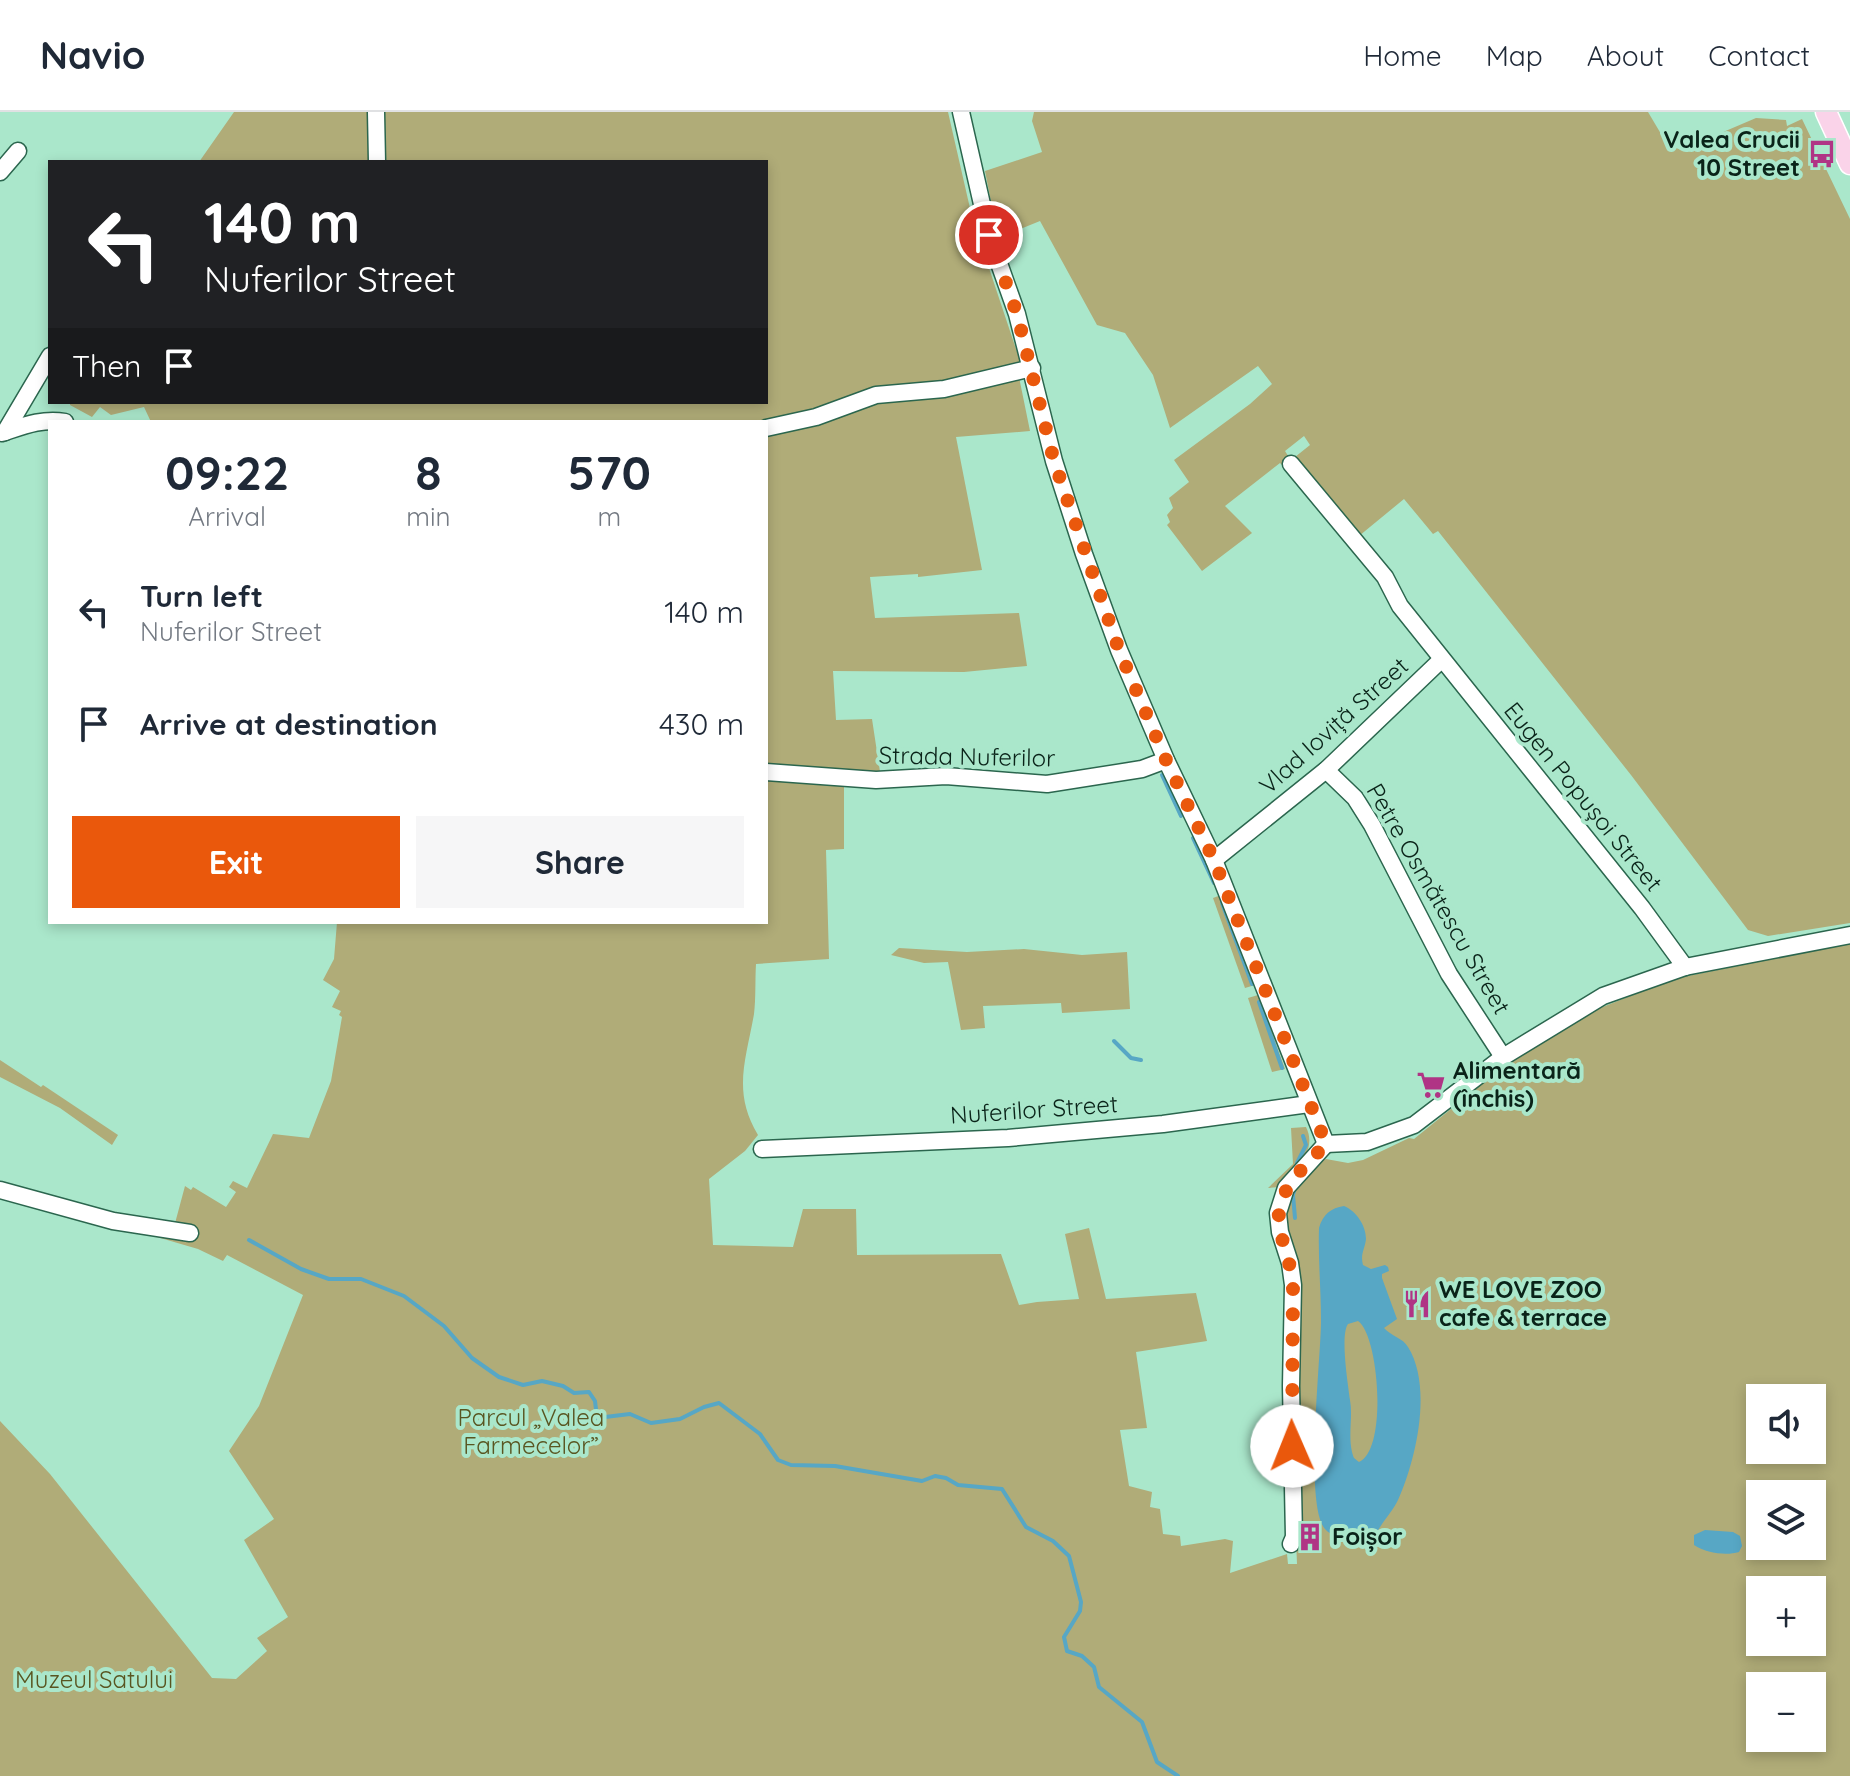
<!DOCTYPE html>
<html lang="en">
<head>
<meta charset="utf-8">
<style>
  :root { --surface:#fff; --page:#f6f6f7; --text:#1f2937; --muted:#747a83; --line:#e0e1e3; --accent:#ea580c }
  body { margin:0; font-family:Quicksand,sans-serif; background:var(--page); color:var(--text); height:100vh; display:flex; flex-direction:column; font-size:30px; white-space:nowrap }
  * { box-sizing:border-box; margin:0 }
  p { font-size:26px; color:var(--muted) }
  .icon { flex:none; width:44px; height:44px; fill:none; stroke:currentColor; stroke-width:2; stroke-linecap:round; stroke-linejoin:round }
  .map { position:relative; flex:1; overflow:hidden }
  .drawer { position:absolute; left:48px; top:308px; width:720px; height:504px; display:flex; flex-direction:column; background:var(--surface); border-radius:0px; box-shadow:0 4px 12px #0003 }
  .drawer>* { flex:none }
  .top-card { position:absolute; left:48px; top:48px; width:720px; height:244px; border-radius:0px; box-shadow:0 4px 12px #0003; background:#202124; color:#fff; overflow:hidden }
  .buttons { position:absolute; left:1746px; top:1272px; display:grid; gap:16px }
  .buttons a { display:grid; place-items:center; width:80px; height:80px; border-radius:0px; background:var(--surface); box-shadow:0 4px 12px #0003; font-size:40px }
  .pin { position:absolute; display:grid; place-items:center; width:68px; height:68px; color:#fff; margin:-34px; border:4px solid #fff; border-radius:50%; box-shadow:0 2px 8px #0007 }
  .me { position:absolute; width:88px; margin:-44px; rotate:359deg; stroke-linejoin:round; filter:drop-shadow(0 0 6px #0008) }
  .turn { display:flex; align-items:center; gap:28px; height:168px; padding:0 24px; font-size:36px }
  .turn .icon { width:104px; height:104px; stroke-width:2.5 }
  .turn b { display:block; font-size:56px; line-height:68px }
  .then { display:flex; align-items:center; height:76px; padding:0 24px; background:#0003; gap:16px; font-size:30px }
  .eta { display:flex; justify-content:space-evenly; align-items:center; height:136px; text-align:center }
  .eta b { font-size:48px; font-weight:700; line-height:56px }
  .action { display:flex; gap:16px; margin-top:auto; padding:16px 24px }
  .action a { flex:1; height:92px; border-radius:0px; background:var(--accent); color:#fff; font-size:32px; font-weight:700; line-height:92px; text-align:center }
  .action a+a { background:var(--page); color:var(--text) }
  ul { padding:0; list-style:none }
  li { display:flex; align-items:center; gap:24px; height:112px; padding:0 24px }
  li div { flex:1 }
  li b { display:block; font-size:30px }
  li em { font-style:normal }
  header { display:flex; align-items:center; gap:48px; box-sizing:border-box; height:112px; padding:0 40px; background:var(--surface); border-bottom:2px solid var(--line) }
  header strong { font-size:38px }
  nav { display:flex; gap:44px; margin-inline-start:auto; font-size:28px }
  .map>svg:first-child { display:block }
  .green { fill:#b0ac78; fill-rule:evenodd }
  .water { fill:#57a7c5; fill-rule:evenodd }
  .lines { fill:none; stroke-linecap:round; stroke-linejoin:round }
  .stream { stroke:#57a7c5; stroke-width:4 }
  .minor-casing { stroke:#2b664e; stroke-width:19 }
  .major-casing { stroke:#fff; stroke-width:23 }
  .minor { stroke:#fff; stroke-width:16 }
  .major { stroke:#fad3e9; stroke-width:20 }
  .route { stroke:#ea580c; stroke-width:14; stroke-dasharray:0 25.2 }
  .labels { text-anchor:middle; stroke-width:8; stroke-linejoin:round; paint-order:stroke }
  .poi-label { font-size:24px; font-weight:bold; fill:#0a2319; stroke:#aae7cb; text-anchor:start }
  .street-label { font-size:24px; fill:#0a2319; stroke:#aae7cb }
  .park-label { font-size:24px; fill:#595521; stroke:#aae7cb }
</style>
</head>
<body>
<header>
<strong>Navio</strong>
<nav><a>Home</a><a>Map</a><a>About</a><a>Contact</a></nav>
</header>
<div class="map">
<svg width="1850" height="1664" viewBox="0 0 1850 1664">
  <rect width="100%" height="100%" fill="#aae7cb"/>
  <!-- green -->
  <g class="green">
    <path d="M 234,0 L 948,0 L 972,105 L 1019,246 L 1019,265 L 1030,319 L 956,325 L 982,458 L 918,465 L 918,462 L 870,465 L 875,506 L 1019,501 L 1027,554 L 964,560 L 833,559 L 836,608 L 872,607 L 882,673 L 844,673 L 844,737 L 826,738 L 829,847 L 756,852 C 755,868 756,886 754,902 C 746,948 732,980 758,1023 L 745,1039 L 709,1067 L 713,1133 L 793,1135 L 803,1097 L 856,1097 L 857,1143 L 1001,1142 L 1019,1193 L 1037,1190 L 1079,1187 L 1065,1122 L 1089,1116 L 1106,1187 L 1196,1181 L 1207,1229 L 1136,1240 L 1147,1316 L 1120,1318 L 1129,1374 L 1152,1380 L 1150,1395 L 1160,1397 L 1163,1422 L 1180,1424 L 1181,1434 L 1225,1427 L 1233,1429 L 1230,1461 L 1287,1442 L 1288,1452 L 1297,1452 L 1284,1114 L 1289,1080 L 1315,1051 L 1326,1047 L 1348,1051 L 1363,1048 L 1409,1026 L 1414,1027 L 1526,936 L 1585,902 L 1673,867 L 1850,831 L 1850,1664 L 0,1664 L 0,1309 L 50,1362 L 212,1566 L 236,1567 L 267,1539 L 257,1526 L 288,1505 L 244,1428 L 274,1407 L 229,1339 L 259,1294 L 303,1183 L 227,1143 L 223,1149 L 198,1137 L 157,1125 L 157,1121 L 174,1115 L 185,1074 L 191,1078 L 193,1075 L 226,1095 L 236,1080 L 229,1075 L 233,1069 L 247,1076 L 273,1022 L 309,1026 L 331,969 L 342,905 L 339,903 L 341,899 L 332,895 L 340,879 L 323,868 L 334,847 L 337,810 L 766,810 L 766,310 L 151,310 L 144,295 L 111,303 L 100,295 L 92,305 L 70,293 L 70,290 L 766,290 L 766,50 L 199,50 ZM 1760,1286 L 1812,1286 L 1812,1338 L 1760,1338 ZM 1760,1382 L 1812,1382 L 1812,1434 L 1760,1434 ZM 1760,1478 L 1812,1478 L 1812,1530 L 1760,1530 ZM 1760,1574 L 1812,1574 L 1812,1626 L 1760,1626 Z"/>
    <polygon points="1034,0 1648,0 1667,32 1681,38 1756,6 1786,8 1787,14 1802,7 1850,107 1850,811 1768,824 1748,818 1631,663 1438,419 1433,422 1404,387 1359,424 1295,345 1310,333 1304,324 1285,339 1290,347 1284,355 1280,351 1225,394 1252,421 1202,459 1167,413 1170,410 1167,403 1173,396 1169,386 1189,370 1174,348 1250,292 1272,272 1258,254 1170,316 1153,263 1125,221 1097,213 1040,109 998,126 985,59 1042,40 1032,9"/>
    <polygon points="1221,783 1255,873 1245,876 1213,786"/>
    <polygon points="899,836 967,840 1024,837 1082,843 1127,840 1130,897 1062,901 1061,891 983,894 985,916 961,918 948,850 924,851 891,843"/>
    <polygon points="1258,883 1285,957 1272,960 1248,886"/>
    <polygon points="0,948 41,975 43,973 118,1023 112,1033 60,996 0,965"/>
    <path d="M 1306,1015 C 1318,1039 1295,1057 1280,1075 L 1268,1076 L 1293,1052 L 1291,1016 Z"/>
  </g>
  <!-- water -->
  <g class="water">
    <path d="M 1344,1094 C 1356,1099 1366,1113 1366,1127 C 1365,1137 1360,1142 1363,1153 L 1371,1157 L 1385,1153 L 1388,1155 L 1389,1159 L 1382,1162 L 1382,1166 L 1397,1207 L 1384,1216 C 1391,1224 1403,1226 1408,1235 C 1433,1275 1416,1348 1398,1388 C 1393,1399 1383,1409 1377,1420 C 1362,1425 1337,1431 1325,1417 C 1304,1393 1321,1246 1321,1209 C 1321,1178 1318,1147 1319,1116 C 1323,1102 1331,1096 1344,1094 ZM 1358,1209 C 1379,1223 1388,1338 1359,1350 C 1353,1345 1354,1347 1352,1340 C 1348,1322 1353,1305 1350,1288 C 1348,1272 1340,1223 1348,1212 Z"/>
    <path d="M 1705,1418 L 1733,1420 L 1740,1424 L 1742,1434 L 1739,1440 C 1726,1444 1706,1441 1694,1433 L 1694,1423 Z"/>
  </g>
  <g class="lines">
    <!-- stream -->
    <g class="stream">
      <polyline points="1162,663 1181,704"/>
      <polyline points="1193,726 1214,771"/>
      <polyline points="1222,791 1252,872"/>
      <polyline points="1259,890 1282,956"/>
      <polyline points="1114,929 1131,946 1141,948"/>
      <polyline points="1297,1051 1306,1033 1303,1024"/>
      <polyline points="1295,1106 1293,1083 1295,1076"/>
      <polyline points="249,1128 301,1157 329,1167 361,1167 404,1184 444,1214 472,1246 499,1265 523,1273 542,1269 563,1274 574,1281 589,1280 595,1289 597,1306 630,1302 651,1311 680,1307 704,1295 719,1291 760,1322 778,1348 791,1353 835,1354 922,1369 935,1364 946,1366 958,1373 1002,1377 1026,1415 1053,1429 1069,1444 1081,1490 1080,1499 1064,1525 1067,1539 1082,1544 1094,1555 1099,1575 1142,1610 1157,1650 1178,1664"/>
    </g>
    <defs>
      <g id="minor">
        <polyline points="376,0 377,50"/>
        <polyline points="961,0 989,123 1017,202 1054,349 1084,442 1119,538 1166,648 1214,748 1326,1032"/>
        <polyline points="0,60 18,39"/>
        <polyline points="766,316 816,305 876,283 944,277 1032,256"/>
        <polyline points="5,320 50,244"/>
        <path d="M 2,321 C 23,314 42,306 65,310"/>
        <polyline points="1291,352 1385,465 1400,494 1642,796 1685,855"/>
        <polyline points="1326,658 1355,686 1372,713 1449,862 1503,945"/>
        <polyline points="766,660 876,668 946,664 1047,672 1142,657 1166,648"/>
        <polyline points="1214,748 1326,658 1441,548"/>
        <polyline points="1326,1032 1367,1030 1414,1013 1503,945 1603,884 1685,855 1850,823"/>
        <polyline points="762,1037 1008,1026 1163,1012 1309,992"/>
        <polyline points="0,1078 113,1109 190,1121"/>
        <polyline points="1291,1432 1294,1425 1291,1274 1293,1173 1290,1151 1280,1120 1278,1101 1286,1076 1326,1032"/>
      </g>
      <polyline id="major" points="1826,0 1850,52"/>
    </defs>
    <!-- minor casing -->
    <use href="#minor" class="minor-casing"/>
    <!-- major casing -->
    <use href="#major" class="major-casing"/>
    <!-- minor -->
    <use href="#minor" class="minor"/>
    <!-- major -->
    <use href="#major" class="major"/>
  </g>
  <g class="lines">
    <!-- route -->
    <path class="route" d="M 989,123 L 1017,202 L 1054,349 L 1119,538 L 1166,648 L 1214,748 L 1326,1032 C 1301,1059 1270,1082 1281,1123 C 1286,1140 1291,1155 1293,1173 L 1292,1334"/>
  </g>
  <!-- icons -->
  <defs>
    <symbol id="bus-bare" viewBox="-9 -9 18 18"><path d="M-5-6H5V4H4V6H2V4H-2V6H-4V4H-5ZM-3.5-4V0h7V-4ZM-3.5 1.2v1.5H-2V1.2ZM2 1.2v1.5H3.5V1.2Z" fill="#b03485" stroke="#aae7cb" stroke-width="2.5" paint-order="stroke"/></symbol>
    <symbol id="supermarket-bare" viewBox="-9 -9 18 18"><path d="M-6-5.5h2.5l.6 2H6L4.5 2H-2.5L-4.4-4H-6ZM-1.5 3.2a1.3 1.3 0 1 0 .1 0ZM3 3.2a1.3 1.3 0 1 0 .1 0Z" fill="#b03485" stroke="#aae7cb" stroke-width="2.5" paint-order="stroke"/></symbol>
    <symbol id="restaurant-bare" viewBox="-9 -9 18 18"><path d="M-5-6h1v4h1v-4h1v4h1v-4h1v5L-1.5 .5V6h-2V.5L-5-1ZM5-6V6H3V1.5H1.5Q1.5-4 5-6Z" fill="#b03485" stroke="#aae7cb" stroke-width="2.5" paint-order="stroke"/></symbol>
    <symbol id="building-bare" viewBox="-9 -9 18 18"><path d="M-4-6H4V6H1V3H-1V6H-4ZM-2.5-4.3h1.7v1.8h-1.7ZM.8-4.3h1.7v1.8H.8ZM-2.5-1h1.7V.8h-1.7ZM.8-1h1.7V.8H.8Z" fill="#b03485" stroke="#aae7cb" stroke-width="2.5" paint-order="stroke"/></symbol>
  </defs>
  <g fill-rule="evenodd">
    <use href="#bus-bare" x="1802" y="22" width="40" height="40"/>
    <use href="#supermarket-bare" x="1411" y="953" width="40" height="40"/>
    <use href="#restaurant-bare" x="1397" y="1172" width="40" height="40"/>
    <use href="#building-bare" x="1290" y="1405" width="40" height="40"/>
  </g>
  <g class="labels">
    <!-- poi labels -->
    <g class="poi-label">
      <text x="1800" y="36" text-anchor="end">Valea Crucii<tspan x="1800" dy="28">10 Street</tspan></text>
      <text x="1453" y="967">Alimentară<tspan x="1453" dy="28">(închis)</tspan></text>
      <text x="1439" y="1186">WE LOVE ZOO<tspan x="1439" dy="28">cafe &amp; terrace</tspan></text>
      <text x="1332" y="1433">Foișor</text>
    </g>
    <!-- street labels -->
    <g class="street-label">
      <text transform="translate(1334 614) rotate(-42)" y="8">Vlad Ioviță Street</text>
      <text transform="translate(967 645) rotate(1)" y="8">Strada Nuferilor</text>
      <text transform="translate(1583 685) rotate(51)" y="8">Eugen Popușoi Street</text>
      <text transform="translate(1438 787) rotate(60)" y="8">Petre Osmătescu Street</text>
      <text transform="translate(1034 998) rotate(-4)" y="8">Nuferilor Street</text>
    </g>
    <!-- park labels -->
    <g class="park-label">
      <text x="531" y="1314">Parcul „Valea<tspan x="531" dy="28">Farmecelor”</tspan></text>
      <text x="94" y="1576">Muzeul Satului</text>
    </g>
  </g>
</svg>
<div class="buttons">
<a><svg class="icon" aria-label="sound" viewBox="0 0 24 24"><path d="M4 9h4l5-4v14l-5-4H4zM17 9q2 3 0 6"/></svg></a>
<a><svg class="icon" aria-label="layers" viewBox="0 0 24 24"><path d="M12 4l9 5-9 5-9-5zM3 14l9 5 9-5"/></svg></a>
<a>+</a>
<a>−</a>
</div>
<div class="pin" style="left:989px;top:123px;background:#d93025"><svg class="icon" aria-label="arrive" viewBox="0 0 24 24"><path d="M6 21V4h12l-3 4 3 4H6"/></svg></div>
<svg class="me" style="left:1292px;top:1334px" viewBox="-20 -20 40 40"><circle r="19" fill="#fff"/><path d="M0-13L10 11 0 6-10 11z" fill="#ea580c"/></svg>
<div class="top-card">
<div class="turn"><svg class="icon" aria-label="left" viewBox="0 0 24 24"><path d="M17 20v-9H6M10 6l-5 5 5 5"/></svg><div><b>140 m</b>Nuferilor Street</div></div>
<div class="then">Then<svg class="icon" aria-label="arrive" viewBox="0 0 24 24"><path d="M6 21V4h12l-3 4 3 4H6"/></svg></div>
</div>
<section class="drawer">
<div class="eta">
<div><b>09:22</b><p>Arrival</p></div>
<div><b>8</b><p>min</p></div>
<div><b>570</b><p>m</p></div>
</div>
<ul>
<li><svg class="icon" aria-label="left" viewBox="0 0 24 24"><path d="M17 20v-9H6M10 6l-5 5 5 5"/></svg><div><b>Turn left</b><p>Nuferilor Street</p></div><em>140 m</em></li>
<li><svg class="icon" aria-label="arrive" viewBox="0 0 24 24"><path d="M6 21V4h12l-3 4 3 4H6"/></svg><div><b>Arrive at destination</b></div><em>430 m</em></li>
</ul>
<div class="action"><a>Exit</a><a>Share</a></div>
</section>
</div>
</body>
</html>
